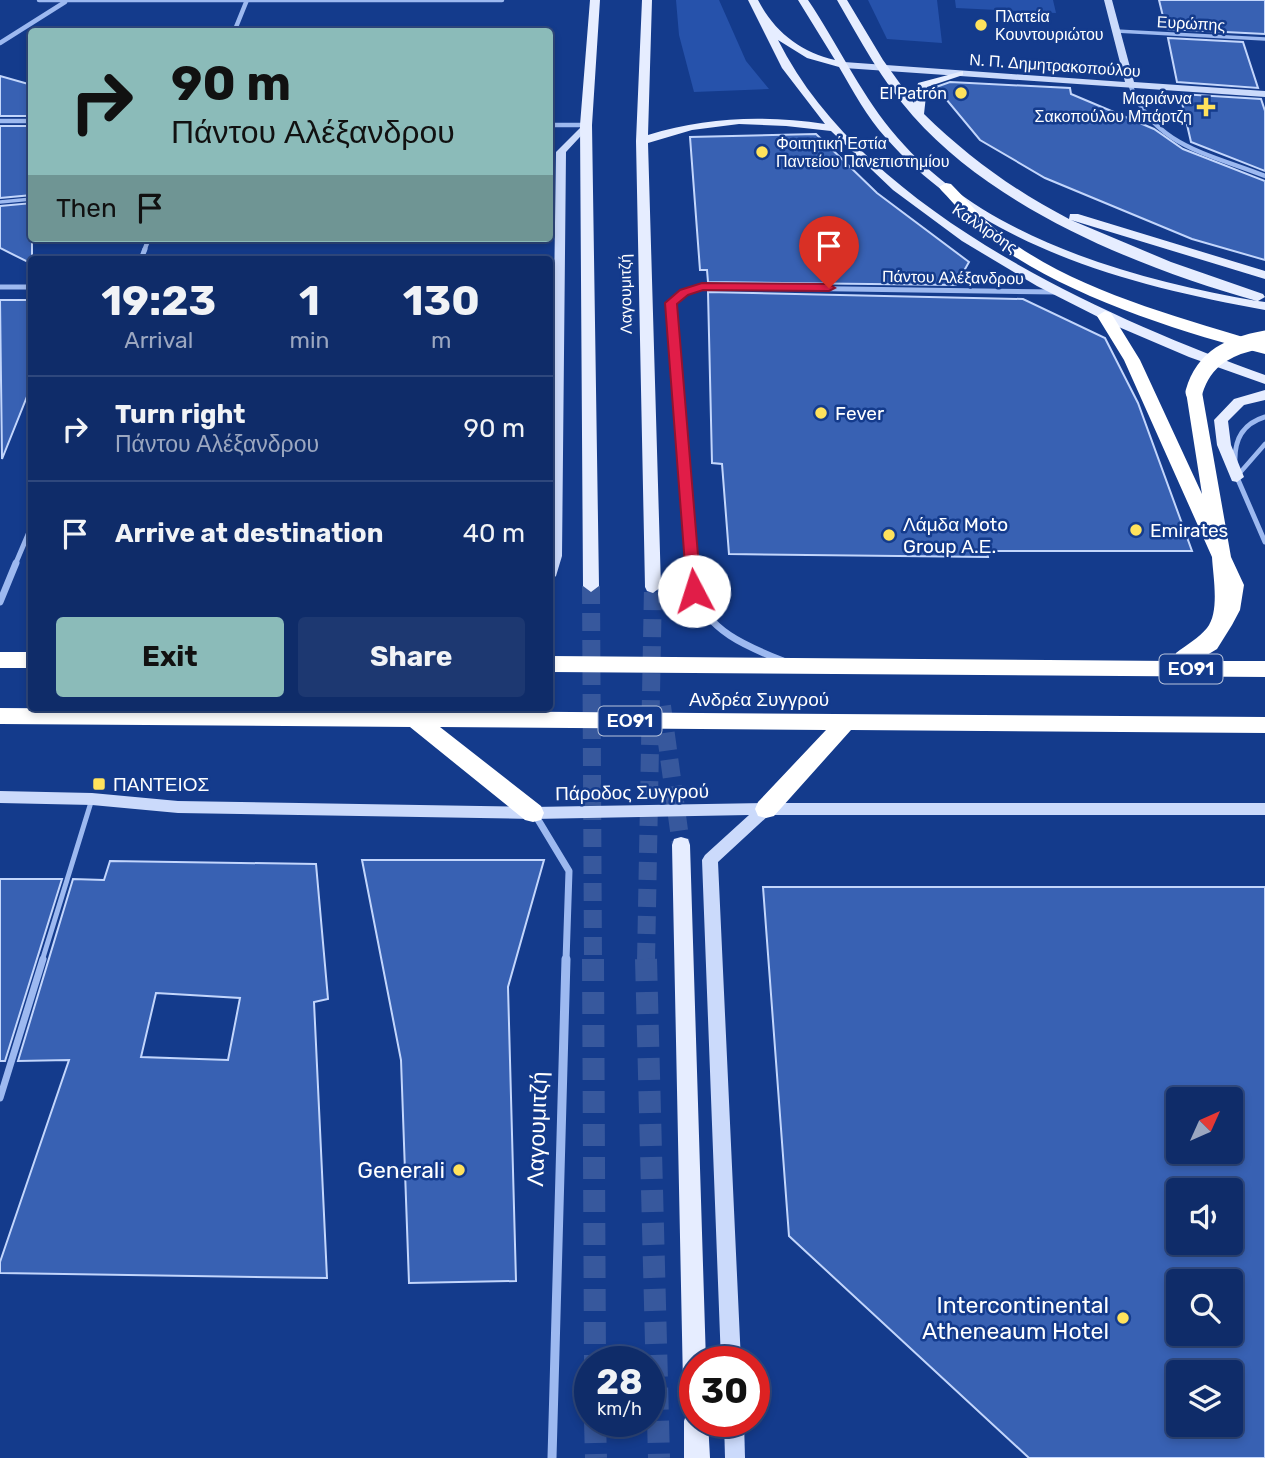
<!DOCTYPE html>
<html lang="en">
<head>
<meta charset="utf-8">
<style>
  :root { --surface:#0f2c69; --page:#1d3871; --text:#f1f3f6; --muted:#9ba7c0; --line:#2f487d; --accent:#8bbbb9 }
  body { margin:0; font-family:Rubik,sans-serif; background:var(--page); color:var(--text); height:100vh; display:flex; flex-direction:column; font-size:26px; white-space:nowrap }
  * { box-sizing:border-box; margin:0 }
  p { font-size:23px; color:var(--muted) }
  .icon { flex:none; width:38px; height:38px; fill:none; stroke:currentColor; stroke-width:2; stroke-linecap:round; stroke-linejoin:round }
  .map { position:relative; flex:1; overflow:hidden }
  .panel { position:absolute; left:28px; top:256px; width:525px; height:455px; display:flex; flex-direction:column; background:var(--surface); border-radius:7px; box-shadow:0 4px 10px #0003,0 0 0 2px var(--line) }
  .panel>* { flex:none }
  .top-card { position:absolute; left:28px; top:28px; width:525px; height:214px; border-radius:7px; box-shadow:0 4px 10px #0003,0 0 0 2px var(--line); background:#8bbbb9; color:#111; overflow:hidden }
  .needle { width:46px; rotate:45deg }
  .tools { position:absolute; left:1166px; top:1087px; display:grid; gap:14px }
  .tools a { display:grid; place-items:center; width:77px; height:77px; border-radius:7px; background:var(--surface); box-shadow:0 4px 10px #0003,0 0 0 2px var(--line); font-size:35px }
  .speed { position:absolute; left:574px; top:1346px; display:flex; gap:14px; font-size:35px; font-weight:700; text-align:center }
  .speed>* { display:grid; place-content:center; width:91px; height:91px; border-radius:50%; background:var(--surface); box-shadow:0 4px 10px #0003,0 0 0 2px var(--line); line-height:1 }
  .speed small { font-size:18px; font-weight:400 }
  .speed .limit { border:10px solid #d22; background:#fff; color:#111 }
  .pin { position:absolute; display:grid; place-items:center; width:60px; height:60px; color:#fff; margin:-72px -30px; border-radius:50% 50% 50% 0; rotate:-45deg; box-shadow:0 0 7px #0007 }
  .pin .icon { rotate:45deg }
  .me { position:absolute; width:77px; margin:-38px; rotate:355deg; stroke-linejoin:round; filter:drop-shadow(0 0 5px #0008) }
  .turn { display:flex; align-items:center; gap:24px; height:147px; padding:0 28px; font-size:32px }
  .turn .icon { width:91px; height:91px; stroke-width:2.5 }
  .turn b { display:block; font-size:49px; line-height:60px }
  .then { display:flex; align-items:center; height:66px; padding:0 28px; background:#0003; gap:14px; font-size:26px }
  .eta { display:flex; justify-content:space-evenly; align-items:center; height:119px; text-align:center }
  .eta b { font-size:42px; font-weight:700; line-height:49px }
  .primary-button { display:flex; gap:14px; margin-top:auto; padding:14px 28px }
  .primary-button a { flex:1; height:80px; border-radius:7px; background:var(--accent); color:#111; font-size:28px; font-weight:700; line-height:80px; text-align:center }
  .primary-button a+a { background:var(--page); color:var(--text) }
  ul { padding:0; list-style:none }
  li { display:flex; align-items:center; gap:21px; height:105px; padding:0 28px; border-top:2px solid var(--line) }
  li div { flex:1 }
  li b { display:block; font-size:26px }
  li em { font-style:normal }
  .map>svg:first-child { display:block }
  .green { fill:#2652ab }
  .building { fill:#3861b3; stroke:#c3d6fc; stroke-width:2; fill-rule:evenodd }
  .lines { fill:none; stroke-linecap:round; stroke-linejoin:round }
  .primary-tunnel-far1 { stroke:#37589d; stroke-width:18; stroke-dasharray:18 9; stroke-linecap:butt }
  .primary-tunnel { stroke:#37589d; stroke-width:22; stroke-dasharray:22 11; stroke-linecap:butt }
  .lane-far3 { stroke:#9db9f0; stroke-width:3.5 }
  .lane-far2 { stroke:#9db9f0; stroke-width:4.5 }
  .lane-far1 { stroke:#9db9f0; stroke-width:5 }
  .lane { stroke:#9db9f0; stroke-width:7 }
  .street-far3 { stroke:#9db9f0; stroke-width:4.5 }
  .street-far2 { stroke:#9db9f0; stroke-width:5 }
  .street-far1 { stroke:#9db9f0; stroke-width:7 }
  .street { stroke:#9db9f0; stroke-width:9 }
  .secondary { fill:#cbdafb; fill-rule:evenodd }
  .primary { fill:#e6edff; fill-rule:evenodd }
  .highway { fill:#fff; fill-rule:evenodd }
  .highway-bridge { stroke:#fff; stroke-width:17 }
  .route { fill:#e11d48; stroke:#92132f; stroke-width:2 }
  .poi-dot { fill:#ffe25c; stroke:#143b8c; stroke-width:2.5 }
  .labels { text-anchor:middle; stroke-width:5; stroke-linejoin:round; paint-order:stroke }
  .far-poi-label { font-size:16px; fill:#fff; stroke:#143b8c; text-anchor:start }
  .far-street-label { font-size:16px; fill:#fff; stroke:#143b8c }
  .shield { fill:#143b8c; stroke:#b8c4dc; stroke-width:2 }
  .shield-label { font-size:18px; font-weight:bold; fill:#fff }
  .poi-label { font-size:19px; fill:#fff; stroke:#143b8c; text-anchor:start }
  .street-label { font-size:19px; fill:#fff; stroke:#143b8c }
  .near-street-label { font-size:23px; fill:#fff; stroke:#143b8c }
  .near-poi-label { font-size:23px; fill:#fff; stroke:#143b8c; text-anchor:end }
</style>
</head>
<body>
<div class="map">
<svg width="1265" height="1458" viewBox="0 0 1265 1458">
  <rect width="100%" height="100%" fill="#143b8c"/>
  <!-- green -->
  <g class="green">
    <polygon points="676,0 719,0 746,61 769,89 694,92 679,35"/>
    <polygon points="868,0 937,0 942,43 887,39"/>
    <polygon points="955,0 1053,0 1056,13 956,8"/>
  </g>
  <!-- building -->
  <g class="building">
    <polygon points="1159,0 1265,0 1265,34 1166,29"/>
    <polygon points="1168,38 1243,42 1258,88 1177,82"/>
    <polygon points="0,76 32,85 32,116 0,116"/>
    <polygon points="950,82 1070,88 1071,94 1154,129 1183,149 1265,181 1265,260 1192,239 1045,178 980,140 936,87"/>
    <polygon points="1180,94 1261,99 1265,111 1265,171 1191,142"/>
    <polygon points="0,126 32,126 32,195 0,198"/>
    <polygon points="816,134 877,193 969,262 956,285 708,282 707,270 700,270 690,137"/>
    <polygon points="32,203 32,264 0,248 0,206"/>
    <polygon points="708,292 1023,299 1105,338 1138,403 1192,551 987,551 988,557 729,554 722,464 712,463"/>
    <polygon points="0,300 32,300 32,384 2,459"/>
    <polygon points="362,860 544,860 508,987 516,1281 409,1283 401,1060"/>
    <path d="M 110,861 L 316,864 L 328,999 L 314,1002 L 327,1278 L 0,1273 L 0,1262 L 69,1060 L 18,1061 L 73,879 L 104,880 ZM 156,993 L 240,998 L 228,1060 L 141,1057 Z"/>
    <polygon points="0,879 62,879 5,1061 0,1061"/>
    <path d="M 763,887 L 1265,887 L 1265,1458 L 1029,1458 L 789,1236 ZM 1178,1099 L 1230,1099 L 1230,1152 L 1178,1152 ZM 1178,1190 L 1230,1190 L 1230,1242 L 1178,1242 ZM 1178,1281 L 1230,1281 L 1230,1334 L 1178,1334 ZM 1178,1372 L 1230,1372 L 1230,1424 L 1178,1424 Z"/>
  </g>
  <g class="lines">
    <!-- primary-tunnel-far1 -->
    <g class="primary-tunnel-far1">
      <polyline points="591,586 593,961"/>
      <polyline points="662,706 681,845"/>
      <polyline points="646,961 653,587"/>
    </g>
    <!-- primary-tunnel -->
    <g class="primary-tunnel">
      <polyline points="593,959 595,1362"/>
      <polyline points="646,959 659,1458"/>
      <polyline points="595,1421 596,1458"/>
    </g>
    <!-- lane-far3 -->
    <g class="lane-far3">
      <polyline points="1116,31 1265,39"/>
      <polyline points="0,202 32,199"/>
    </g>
    <!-- lane-far2 -->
    <polyline class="lane-far2" points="1238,475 1265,444"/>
    <!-- lane-far1 -->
    <polyline class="lane-far1" points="42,961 92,799"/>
    <!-- lane -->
    <polyline class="lane" points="0,1098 43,959"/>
    <!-- street-far3 -->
    <g class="street-far3">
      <polyline points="39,0 502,0"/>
      <polyline points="234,32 247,0"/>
      <polyline points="0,43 65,2"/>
      <path d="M 1130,84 C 1152,146 1210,154 1265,176"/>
      <polyline points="0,121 32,121"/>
      <polyline points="550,125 586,125"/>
      <polyline points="144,251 149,238"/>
    </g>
    <!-- street-far2 -->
    <g class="street-far2">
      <polyline points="141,259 145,249"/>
      <polyline points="0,287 32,287"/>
      <path d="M 1235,463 C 1234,440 1242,424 1265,417"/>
      <polyline points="1236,475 1265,542"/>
      <polyline points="15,565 32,525"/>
      <polyline points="692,565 671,303 684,292 702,287 1055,292"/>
    </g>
    <!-- street-far1 -->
    <g class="street-far1">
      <path d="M 692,563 C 692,572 692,583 694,591 C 707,631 748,647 783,661"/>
      <polyline points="0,602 16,563"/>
      <polyline points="534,813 569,871 566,961"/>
    </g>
    <!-- street -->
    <polyline class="street" points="552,1458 566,959"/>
    <!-- secondary -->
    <g class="secondary">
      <polygon points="1104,0 1112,0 1134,82 1265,91 1265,97 844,68 840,65 844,62 1125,82"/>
      <polygon points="586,122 591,125 566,152 562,556 556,576 550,581 556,152"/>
      <polygon points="0,791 92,793 178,801 533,807 766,803 1265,803 1265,815 769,815 718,862 741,1362 721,1362 702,860 705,855 749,815 533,819 178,813 92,805 0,803"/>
      <polygon points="724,1421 744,1421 745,1458 725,1458"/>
    </g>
    <!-- primary -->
    <g class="primary">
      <polygon points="590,0 600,0 592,125 599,586 591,592 583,586 580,125"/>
      <path d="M 642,0 L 652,0 L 648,135 C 706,117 764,115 825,124 L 782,68 L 748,0 L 758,0 C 774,31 800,52 835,60 L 798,0 L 808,0 C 837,43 858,89 891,130 C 978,237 1127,278 1257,301 C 1139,268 995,209 913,116 C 882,81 860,40 837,0 L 847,0 L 883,60 L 914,103 L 918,83 L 963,71 L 963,75 L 927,87 L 924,114 C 968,157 1015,191 1069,219 L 1070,214 L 1078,214 L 1265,271 L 1265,279 L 1071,220 L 1171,262 L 1263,294 L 1265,297 L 1258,301 L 1265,302 L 1265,310 C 1128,285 982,247 886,138 C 867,117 853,91 839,67 L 807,58 L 778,40 C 862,208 1095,314 1265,375 L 1265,384 L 1189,357 L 1114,325 L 1037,286 L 962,241 L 893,190 L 831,131 L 786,126 L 739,124 L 692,130 L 648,143 L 661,587 L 653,593 L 647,591 L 645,587 L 636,141 Z"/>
      <polygon points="1265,390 1265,400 1244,405 1228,421 1231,445 1244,477 1237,482 1232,481 1217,445 1214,420 1234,399"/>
      <polygon points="681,837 688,839 690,845 706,1362 695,1362 695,1396 686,1393 683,1384 672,845 674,839"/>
      <polygon points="695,1409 695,1421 708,1421 710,1458 684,1458 684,1421 687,1412"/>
    </g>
    <!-- highway -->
    <g class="highway">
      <path d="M 946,183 L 951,184 C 966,199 980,216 996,230 C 1071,291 1175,315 1265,344 L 1265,354 C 1179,332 1054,292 986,236 C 969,223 956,205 941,190 L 939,187 Z"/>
      <path d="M 1105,311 L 1111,313 L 1140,360 L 1202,494 L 1186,392 L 1194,387 L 1202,392 L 1231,557 L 1244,585 L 1240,610 L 1232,625 L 1217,649 L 1197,661 L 1265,661 L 1265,677 L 550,672 L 550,656 L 1174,661 L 1176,653 C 1186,645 1199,638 1207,628 C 1220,612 1213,576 1212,557 L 1124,360 L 1097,316 Z"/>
      <rect x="0" y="652" width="32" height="16"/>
      <polygon points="0,708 1265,717 1265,733 851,730 774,816 766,818 758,816 755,809 758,802 826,730 440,727 541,806 544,813 541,820 533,822 525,820 410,727 0,724"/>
    </g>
    <!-- highway-bridge -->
    <path class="highway-bridge" d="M 1194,392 C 1204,357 1231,345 1265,339"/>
  </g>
  <!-- route -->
  <polygon class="route" points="702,283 829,284 835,288 829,291 703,290 688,295 677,304 701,591 694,597 687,591 665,303 680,290"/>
  <!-- markers -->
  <g class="poi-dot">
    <circle cx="981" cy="25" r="7"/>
    <circle cx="961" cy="93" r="7"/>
    <path d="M1202.5 96.5h7v7h7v7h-7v7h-7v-7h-7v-7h7z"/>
    <circle cx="762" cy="152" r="7"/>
    <circle cx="821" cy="413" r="7"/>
    <circle cx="1136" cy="530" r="7"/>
    <circle cx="889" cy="535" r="7"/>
    <rect x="92" y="777" width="14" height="14" rx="3.5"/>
    <circle cx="459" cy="1170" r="7"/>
    <circle cx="1123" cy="1318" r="7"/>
  </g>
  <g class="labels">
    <!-- far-poi labels -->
    <g class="far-poi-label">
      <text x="995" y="22">Πλατεία<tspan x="995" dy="18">Κουντουριώτου</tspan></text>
      <text x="947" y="99" text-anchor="end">El Patrón</text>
      <text x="1192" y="104" text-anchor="end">Μαριάννα<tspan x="1192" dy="18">Σακοπούλου Μπάρτζη</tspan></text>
      <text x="776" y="149">Φοιτητική Εστία<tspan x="776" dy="18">Παντείου Πανεπιστημίου</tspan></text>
    </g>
    <!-- far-street labels -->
    <g class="far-street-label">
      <text transform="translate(1191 23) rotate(3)" y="6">Ευρώπης</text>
      <text transform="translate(1055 65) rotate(4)" y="6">Ν. Π. Δημητρακοπούλου</text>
      <text transform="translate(985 228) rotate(34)" y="6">Καλλιρόης</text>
      <text transform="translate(953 277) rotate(1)" y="6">Πάντου Αλέξανδρου</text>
      <text transform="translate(625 294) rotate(-91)" y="6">Λαγουμιτζή</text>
    </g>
    <!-- shield labels -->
    <g class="shield">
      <rect x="1159.5" y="654.5" width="63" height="29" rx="5"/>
      <rect x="598.5" y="706.5" width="63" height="29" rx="5"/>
    </g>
    <g class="shield-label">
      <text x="1191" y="675">ΕΟ91</text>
      <text x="630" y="727">ΕΟ91</text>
    </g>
    <!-- poi labels -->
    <g class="poi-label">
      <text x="835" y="420">Fever</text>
      <text x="903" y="531">Λάμδα Moto<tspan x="903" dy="22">Group Α.Ε.</tspan></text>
      <text x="1150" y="537">Emirates</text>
      <text x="113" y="791">ΠΑΝΤΕΙΟΣ</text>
    </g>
    <!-- street labels -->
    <g class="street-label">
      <text x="759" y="706">Ανδρέα Συγγρού</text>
      <text transform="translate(632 792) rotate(-1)" y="7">Πάροδος Συγγρού</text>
    </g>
    <!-- near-street labels -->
    <g class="near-street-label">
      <text transform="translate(537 1129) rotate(-88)" y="8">Λαγουμιτζή</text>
    </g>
    <!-- near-poi labels -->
    <g class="near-poi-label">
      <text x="445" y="1178">Generali</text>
      <text x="1109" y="1313">Intercontinental<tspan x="1109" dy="26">Atheneaum Hotel</tspan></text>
    </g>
  </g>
</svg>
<div class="tools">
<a><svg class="needle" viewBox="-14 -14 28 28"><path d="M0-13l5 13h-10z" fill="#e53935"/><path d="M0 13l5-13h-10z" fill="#9ba7c0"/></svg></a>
<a><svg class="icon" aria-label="sound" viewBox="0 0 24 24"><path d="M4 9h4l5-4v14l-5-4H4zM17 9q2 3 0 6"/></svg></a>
<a><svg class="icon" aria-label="search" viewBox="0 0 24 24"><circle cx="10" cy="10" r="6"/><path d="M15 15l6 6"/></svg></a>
<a><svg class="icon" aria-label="layers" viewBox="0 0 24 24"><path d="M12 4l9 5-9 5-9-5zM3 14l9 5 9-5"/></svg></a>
</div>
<div class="speed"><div>28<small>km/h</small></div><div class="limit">30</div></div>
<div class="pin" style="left:829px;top:288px;background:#d93025"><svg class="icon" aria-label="arrive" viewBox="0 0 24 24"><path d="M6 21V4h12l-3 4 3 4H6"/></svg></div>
<svg class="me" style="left:694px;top:591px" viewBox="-20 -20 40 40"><circle r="19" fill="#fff"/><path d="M0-13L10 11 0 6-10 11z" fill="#e11d48"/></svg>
<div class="top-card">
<div class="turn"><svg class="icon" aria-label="right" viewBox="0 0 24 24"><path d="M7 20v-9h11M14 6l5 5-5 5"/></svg><div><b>90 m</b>Πάντου Αλέξανδρου</div></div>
<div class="then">Then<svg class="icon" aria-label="arrive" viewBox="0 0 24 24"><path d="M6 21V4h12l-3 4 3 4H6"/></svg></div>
</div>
<section class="panel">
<div class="eta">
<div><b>19:23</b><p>Arrival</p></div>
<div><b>1</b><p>min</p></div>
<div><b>130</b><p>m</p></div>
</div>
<ul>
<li><svg class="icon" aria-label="right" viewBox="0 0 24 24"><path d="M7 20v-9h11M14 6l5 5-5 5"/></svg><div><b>Turn right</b><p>Πάντου Αλέξανδρου</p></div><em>90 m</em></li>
<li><svg class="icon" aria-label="arrive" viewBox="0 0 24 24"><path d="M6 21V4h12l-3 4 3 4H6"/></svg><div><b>Arrive at destination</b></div><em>40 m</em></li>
</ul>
<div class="primary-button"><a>Exit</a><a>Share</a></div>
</section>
</div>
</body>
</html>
